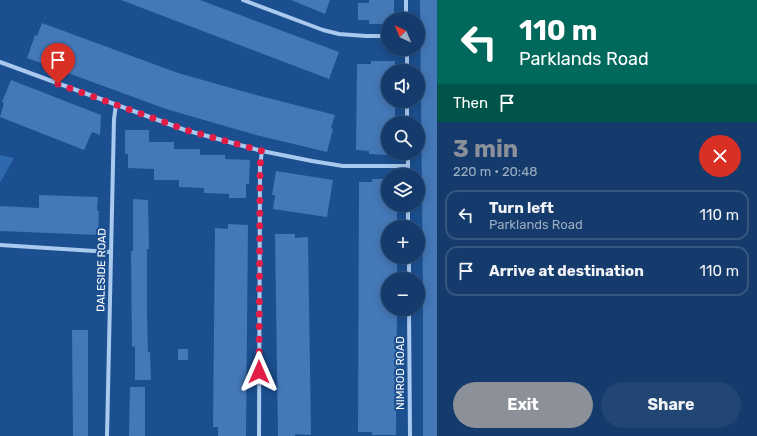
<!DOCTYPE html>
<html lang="en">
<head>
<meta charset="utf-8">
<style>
  :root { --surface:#143b6b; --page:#214673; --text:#f1f3f6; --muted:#9dadc1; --line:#33557e; --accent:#8c9099 }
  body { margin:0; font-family:Rubik,sans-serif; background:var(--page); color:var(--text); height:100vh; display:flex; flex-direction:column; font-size:15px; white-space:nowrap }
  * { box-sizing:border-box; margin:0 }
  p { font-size:13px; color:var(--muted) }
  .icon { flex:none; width:22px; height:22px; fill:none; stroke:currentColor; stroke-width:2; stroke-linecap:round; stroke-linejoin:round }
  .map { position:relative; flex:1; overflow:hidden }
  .details { display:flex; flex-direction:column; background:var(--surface); width:320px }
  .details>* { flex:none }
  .top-card { background:#00695c; color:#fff; overflow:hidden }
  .needle { width:26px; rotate:316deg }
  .tools { position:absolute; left:381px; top:12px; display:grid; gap:8px }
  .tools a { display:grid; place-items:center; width:44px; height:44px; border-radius:50%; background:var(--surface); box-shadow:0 2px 10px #0003,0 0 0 1px var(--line); font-size:20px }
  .pin { position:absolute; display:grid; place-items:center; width:34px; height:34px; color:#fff; margin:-41px -17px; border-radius:50% 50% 50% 0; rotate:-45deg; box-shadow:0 0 4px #0007 }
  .pin .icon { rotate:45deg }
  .me { position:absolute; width:44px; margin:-22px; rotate:0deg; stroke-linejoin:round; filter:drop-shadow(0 0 3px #0008) }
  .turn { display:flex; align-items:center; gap:14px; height:84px; padding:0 16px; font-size:18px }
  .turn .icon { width:52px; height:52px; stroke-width:2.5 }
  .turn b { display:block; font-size:28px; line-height:34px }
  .then { display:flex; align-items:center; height:38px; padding:0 16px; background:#0003; gap:8px; font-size:15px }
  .round { display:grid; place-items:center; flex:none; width:42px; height:42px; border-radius:21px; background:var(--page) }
  .summary { display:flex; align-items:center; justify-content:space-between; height:68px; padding:0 16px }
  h1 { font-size:24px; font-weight:700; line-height:30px; color:var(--accent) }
  .cta { display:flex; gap:8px; margin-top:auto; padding:8px 16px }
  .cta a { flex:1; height:46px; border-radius:24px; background:var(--accent); color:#fff; font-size:16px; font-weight:700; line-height:46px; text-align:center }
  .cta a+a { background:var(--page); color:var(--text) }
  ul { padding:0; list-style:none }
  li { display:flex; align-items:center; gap:12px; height:50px; margin:0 8px 6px; padding:0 8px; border:2px solid var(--line); border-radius:12px }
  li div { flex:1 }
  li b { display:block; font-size:15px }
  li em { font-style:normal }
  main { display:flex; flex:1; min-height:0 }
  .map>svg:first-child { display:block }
  .green { fill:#2e69ad }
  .building { fill:#4478b7 }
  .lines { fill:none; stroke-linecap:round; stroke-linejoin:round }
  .street { stroke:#a9c9ee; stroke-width:4 }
  .route { stroke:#e11d48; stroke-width:7; stroke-dasharray:0 12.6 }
  .labels { text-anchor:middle; stroke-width:4; stroke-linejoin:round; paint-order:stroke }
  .street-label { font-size:11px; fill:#fff; stroke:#1b4f8f }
</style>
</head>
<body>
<main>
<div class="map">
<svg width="437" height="436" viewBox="0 0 437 436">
  <rect width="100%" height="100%" fill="#1b4f8f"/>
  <!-- green -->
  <polygon class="green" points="0,155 14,158 0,183"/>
  <!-- building -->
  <g class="building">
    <polygon points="121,0 200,0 339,52 329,79"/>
    <polygon points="291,0 330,0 325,14"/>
    <polygon points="369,0 394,0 394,19 388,19 388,24 369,24 369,20 358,20 358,3 369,3"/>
    <polygon points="420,0 437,0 437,436 423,436 423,293"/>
    <polygon points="42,23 178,73 256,95 335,115 331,128 333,129 327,152 256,135 166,109 27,58 35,35 37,36"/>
    <polygon points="371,61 395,61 395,71 388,71 388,101 395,101 395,123 388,123 388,155 369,154 369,151 356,150 357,64 371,64"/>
    <polygon points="11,80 101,115 100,135 92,132 84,150 0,117 4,103 2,102"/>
    <polygon points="125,130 149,130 149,142 174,142 174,149 200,149 200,155 225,155 225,159 250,160 249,184 246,184 246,198 229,198 229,194 204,193 204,188 179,187 179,180 154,180 154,169 128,168 128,154 125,154"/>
    <polygon points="276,171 333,180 327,217 273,209 275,195 272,195"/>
    <polygon points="372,179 388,179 388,205 397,205 397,227 388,227 388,257 397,257 397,279 388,279 388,309 397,309 396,435 372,435 372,432 358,432 359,182 372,182"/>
    <polygon points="39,195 98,197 97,211 99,211 98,235 0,231 0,206 39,208"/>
    <polygon points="133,199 148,200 149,249 147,249 147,312 148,352 150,352 151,380 135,380 135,346 132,347 131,251 133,251"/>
    <polygon points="228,224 248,225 246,436 218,436 218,427 213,427 215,228 228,229"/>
    <polygon points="275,234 295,234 295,238 308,237 311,435 295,434 295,436 278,436"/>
    <polygon points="72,330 88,330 88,436 73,436"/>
    <rect x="178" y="349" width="10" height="11"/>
    <polygon points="130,387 145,387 145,436 129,436"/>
  </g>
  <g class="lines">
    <!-- street -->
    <g class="street">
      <polyline points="243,0 323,30 339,34 366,36 388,36"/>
      <polyline points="406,0 406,19"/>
      <polyline points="407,49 407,71"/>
      <polyline points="0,62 185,130 262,151 312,161 343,166 408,166"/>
      <polyline points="407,101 407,123"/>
      <polyline points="408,153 408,175"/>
      <polyline points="408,205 408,227"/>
      <polyline points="0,245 110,252"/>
      <polyline points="409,257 409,279"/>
      <polyline points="409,309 410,436"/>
      <polyline points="107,436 114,119 116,105"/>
      <polyline points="259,436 260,166 262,151"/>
    </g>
  </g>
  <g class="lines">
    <!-- route -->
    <polyline class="route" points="58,84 186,130 262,151 260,166 259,372"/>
  </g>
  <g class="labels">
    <!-- street labels -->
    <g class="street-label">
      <text transform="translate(101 270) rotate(-89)" y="4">DALESIDE ROAD</text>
      <text transform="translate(400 373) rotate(-90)" y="4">NIMROD ROAD</text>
    </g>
  </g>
</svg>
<div class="tools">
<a><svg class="needle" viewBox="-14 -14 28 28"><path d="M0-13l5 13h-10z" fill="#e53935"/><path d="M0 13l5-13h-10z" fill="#9dadc1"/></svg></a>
<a><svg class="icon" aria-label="sound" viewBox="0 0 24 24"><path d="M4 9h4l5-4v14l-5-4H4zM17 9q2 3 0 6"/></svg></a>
<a><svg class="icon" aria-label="search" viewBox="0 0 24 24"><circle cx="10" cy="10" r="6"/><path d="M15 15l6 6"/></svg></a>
<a><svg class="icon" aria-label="layers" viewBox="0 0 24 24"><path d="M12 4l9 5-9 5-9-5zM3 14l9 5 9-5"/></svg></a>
<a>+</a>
<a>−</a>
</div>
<div class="pin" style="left:58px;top:84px;background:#d93025"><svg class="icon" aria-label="arrive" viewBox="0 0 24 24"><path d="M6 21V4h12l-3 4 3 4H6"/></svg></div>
<svg class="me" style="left:259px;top:372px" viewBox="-20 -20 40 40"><path d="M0-17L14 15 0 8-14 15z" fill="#e11d48" stroke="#fff" stroke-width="4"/></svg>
</div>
<section class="details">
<div class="top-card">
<div class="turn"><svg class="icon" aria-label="left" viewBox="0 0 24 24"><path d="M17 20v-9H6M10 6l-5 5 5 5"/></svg><div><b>110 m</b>Parklands Road</div></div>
<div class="then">Then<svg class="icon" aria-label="arrive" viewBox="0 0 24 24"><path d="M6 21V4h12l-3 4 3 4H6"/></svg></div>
</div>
<div class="summary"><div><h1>3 min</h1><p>220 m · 20:48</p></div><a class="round" style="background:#d93025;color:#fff"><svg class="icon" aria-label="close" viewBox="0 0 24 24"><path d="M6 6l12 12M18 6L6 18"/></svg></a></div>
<ul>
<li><svg class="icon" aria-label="left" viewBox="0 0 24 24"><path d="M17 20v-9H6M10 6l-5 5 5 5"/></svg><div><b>Turn left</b><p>Parklands Road</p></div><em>110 m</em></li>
<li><svg class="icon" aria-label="arrive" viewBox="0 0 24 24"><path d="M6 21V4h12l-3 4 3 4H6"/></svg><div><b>Arrive at destination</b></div><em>110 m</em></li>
</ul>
<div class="cta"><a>Exit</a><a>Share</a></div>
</section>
</main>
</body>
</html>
